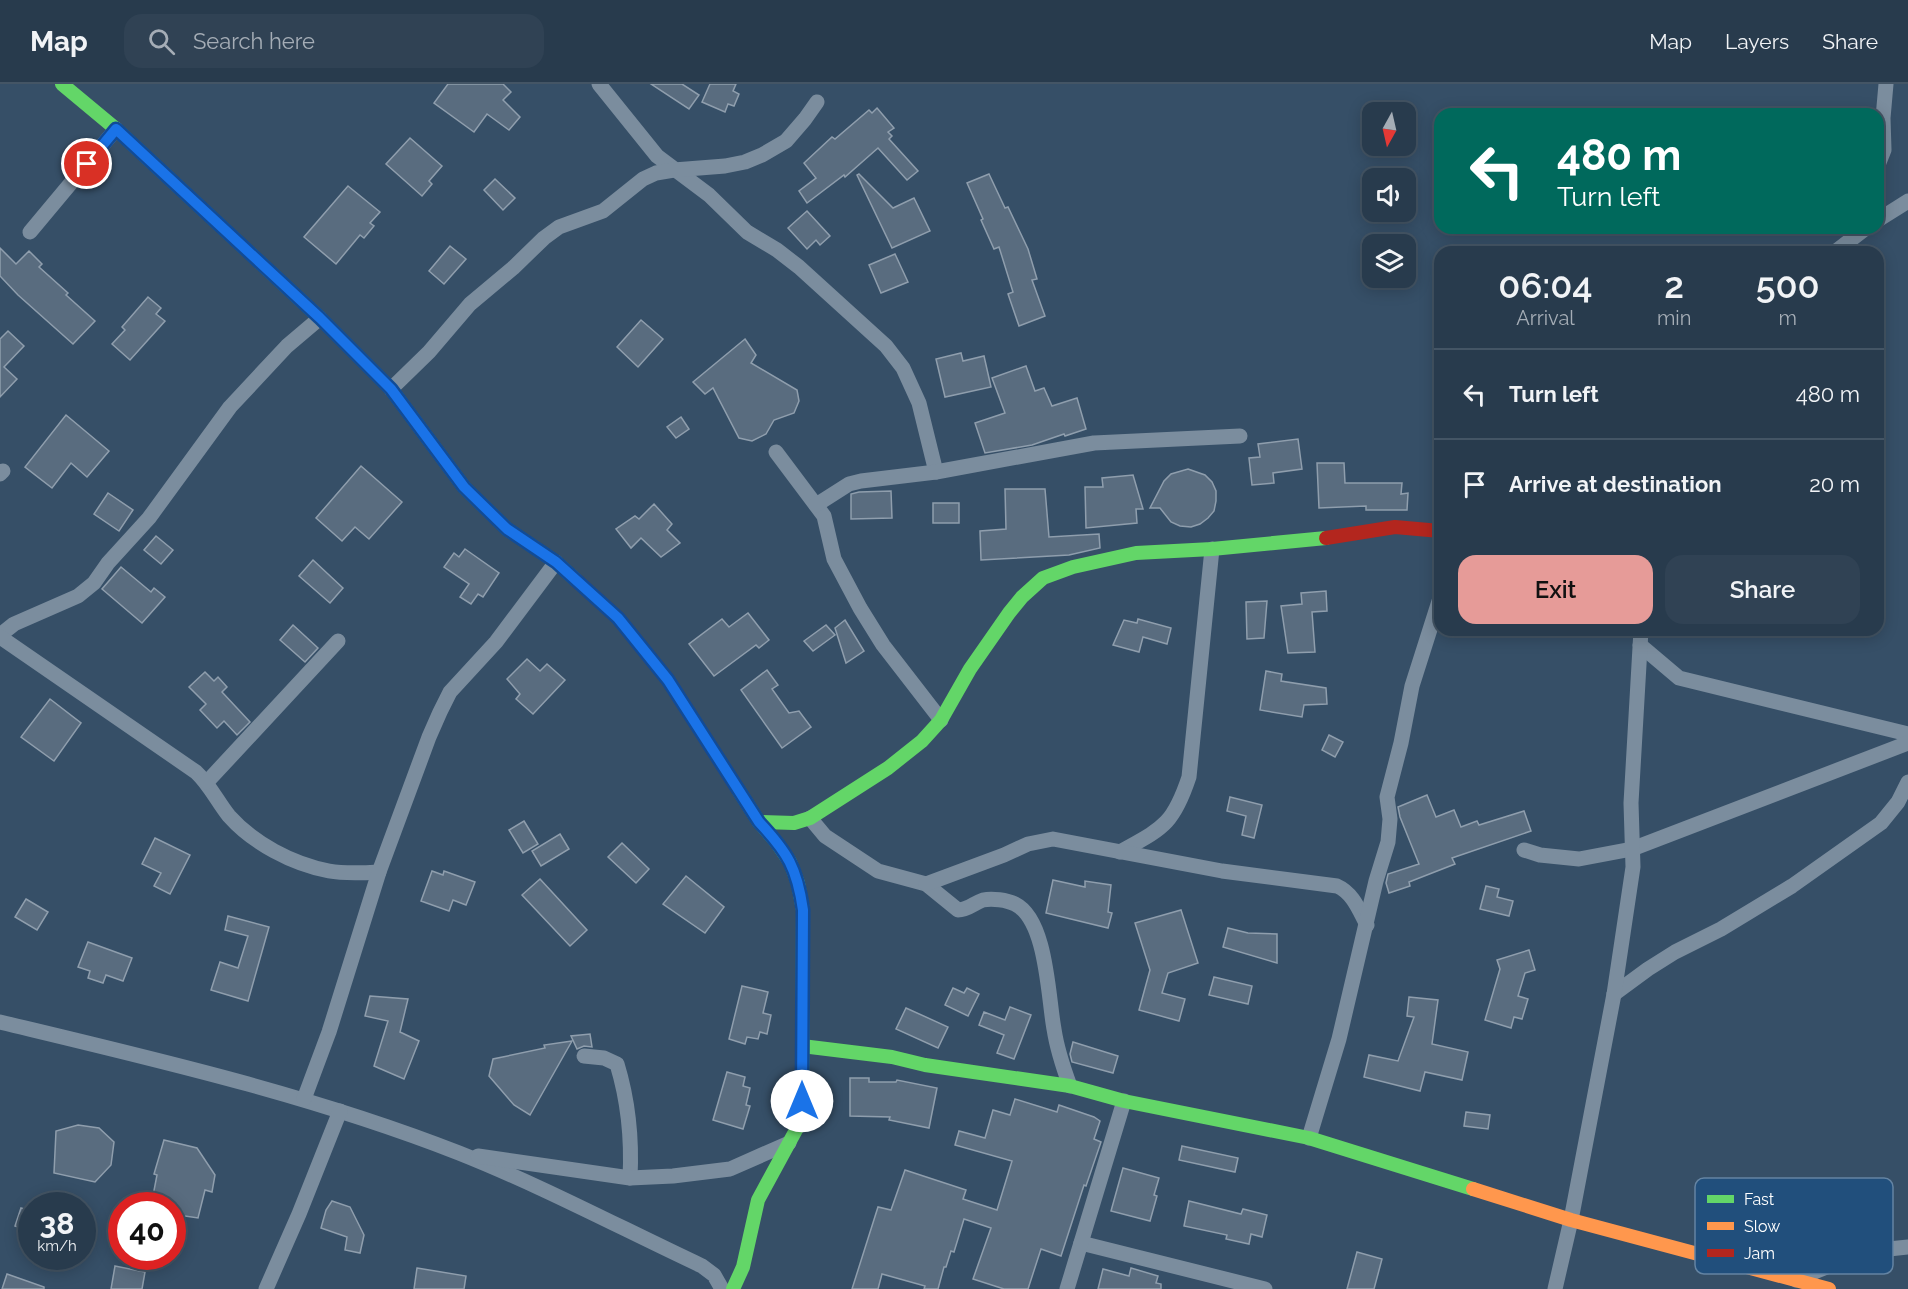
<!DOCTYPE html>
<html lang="en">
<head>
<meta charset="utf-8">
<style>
  :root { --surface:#283b4d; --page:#304254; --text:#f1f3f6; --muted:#a5adb6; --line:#445565; --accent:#e69b98 }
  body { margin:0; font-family:Raleway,sans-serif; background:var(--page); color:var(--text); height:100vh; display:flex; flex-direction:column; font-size:22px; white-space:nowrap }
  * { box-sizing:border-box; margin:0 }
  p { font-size:20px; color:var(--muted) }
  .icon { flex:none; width:33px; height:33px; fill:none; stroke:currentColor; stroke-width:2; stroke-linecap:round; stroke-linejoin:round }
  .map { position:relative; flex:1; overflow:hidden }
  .drawer { position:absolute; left:1434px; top:162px; width:450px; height:390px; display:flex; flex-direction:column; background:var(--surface); border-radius:18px; box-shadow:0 3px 15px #0003,0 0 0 2px var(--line) }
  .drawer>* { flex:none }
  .hud { position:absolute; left:1434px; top:24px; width:450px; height:126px; border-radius:18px; box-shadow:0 3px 15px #0003,0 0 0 2px var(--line); background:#00695c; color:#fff; overflow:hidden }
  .needle { width:39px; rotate:188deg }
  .buttons { position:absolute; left:1362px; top:18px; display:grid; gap:12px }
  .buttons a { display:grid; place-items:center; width:54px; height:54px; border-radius:12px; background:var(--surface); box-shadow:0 3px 15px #0003,0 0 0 2px var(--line); font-size:30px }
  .speed { position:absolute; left:18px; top:1108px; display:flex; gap:12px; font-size:30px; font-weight:700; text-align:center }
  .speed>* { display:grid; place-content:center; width:78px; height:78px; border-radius:50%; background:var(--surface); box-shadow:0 3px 15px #0003,0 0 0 2px var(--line); line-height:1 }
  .speed small { font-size:15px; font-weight:400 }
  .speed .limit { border:9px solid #d22; background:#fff; color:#111 }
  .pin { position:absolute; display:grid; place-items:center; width:51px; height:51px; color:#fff; margin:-26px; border:3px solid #fff; border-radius:50%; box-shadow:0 2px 6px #0007 }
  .me { position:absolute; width:66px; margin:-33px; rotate:0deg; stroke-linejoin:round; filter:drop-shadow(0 0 4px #0008) }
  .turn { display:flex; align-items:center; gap:21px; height:126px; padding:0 24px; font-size:27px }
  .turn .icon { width:78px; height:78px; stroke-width:2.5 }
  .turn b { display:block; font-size:42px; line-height:51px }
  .eta { display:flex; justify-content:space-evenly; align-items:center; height:102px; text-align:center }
  .eta b { font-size:36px; font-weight:600; line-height:42px }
  .primary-button { display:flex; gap:12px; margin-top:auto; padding:12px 24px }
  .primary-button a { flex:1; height:69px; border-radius:18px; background:var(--accent); color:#111; font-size:24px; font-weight:600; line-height:69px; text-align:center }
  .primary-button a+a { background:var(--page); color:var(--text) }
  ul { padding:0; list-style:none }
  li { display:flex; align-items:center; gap:18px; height:90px; padding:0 24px; border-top:2px solid var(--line) }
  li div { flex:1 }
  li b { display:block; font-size:22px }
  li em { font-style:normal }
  header { display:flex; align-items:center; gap:36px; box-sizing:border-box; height:84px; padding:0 30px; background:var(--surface); border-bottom:2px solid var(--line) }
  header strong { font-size:28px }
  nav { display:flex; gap:33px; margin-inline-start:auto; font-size:21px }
  .search { width:420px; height:54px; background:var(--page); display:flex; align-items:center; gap:15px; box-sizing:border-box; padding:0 21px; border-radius:18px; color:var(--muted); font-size:22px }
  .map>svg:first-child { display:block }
  .building { fill:#596c7f; stroke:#8f9ead; stroke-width:1.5 }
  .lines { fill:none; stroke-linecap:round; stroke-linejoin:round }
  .street { stroke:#7b8d9e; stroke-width:15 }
  .fast { stroke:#63d668; stroke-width:14 }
  .slow { stroke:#ff974d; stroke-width:14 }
  .jam { stroke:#b3261e; stroke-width:14 }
  .route-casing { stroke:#114b97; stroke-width:15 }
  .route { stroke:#1a73e8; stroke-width:10 }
  .key { fill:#214f7c; stroke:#6484a3; stroke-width:1.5 }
  .key-label { font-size:16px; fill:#fff }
</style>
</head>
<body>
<header>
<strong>Map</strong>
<div class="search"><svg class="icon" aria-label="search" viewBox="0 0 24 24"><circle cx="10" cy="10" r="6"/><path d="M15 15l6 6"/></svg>Search here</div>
<nav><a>Map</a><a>Layers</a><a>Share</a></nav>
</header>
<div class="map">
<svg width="1908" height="1205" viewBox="0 0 1908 1205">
  <rect width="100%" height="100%" fill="#364f67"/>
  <!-- building -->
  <g class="building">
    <polygon points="448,0 503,0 511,8 503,16 520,33 509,46 487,30 474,48 434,19"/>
    <polygon points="651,0 682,0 699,11 689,25"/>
    <polygon points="710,0 736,0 733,7 739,10 734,22 728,20 725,28 702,18"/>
    <polygon points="877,24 894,44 888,48 892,52 889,55 918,87 907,96 878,64 845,93 844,91 807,119 799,107 816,94 804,79 832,53 835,55 869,26 872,29"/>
    <polygon points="410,54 442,82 429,97 432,100 422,112 386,80"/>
    <polygon points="859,90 893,124 914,114 930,147 892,164 857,91"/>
    <polygon points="989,90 1005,124 1008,123 1028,165 1037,195 1032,196 1045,232 1019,242 1008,210 1013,208 999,163 994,165 981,136 983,135 967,99"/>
    <polygon points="495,95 515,114 503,126 484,106"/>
    <polygon points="348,102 380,128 370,139 374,142 364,154 360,151 336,180 304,153"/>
    <polygon points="807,127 830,152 820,161 816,156 807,165 788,144"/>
    <polygon points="450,162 466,175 444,200 429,187"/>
    <polygon points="0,164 16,180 29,167 42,180 39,183 68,209 66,211 95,237 73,260 18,211 0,192"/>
    <polygon points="895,170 908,198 881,209 869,181"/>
    <polygon points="148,213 161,224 156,230 165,237 130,276 112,260 125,246 122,243"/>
    <polygon points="641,236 663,255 638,283 617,263"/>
    <polygon points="8,247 24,262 4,283 17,295 0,313 0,255"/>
    <polygon points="745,255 756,271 751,279 797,306 799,317 794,329 774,336 766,350 752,357 739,354 713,304 705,310 693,298"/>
    <polygon points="961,269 963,277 984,272 991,303 945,313 936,275"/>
    <polygon points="1026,282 1035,307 1044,304 1052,322 1077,314 1086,345 1065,352 1064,350 1032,361 985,369 975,339 1005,329 992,294"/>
    <polygon points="66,331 109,367 87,393 71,379 52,404 25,383"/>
    <polygon points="681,333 689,345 676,354 667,343"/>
    <polygon points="1298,355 1302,385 1273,389 1274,399 1252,401 1249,374 1260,373 1258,360"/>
    <polygon points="1317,379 1344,379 1345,399 1402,399 1401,410 1408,409 1407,426 1366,426 1366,422 1319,424"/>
    <polygon points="361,382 402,418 369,455 355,443 342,457 316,434"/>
    <polygon points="1188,385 1205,391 1212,398 1216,407 1216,417 1214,427 1208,434 1200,440 1191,443 1180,442 1171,438 1160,424 1150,424 1164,397 1171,390"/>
    <polygon points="1133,391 1143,425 1136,425 1137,439 1086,444 1085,403 1103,403 1102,394"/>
    <polygon points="1005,405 1045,405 1049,453 1099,450 1100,464 1069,471 981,476 980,447 1006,445"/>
    <polygon points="891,407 892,434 851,435 851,410 859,408"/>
    <polygon points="108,409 133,426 119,447 94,430"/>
    <rect x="933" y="419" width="26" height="20"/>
    <polygon points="654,420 672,440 667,446 680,459 661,473 641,454 631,464 616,445 635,432 639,435"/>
    <polygon points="156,452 173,466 161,480 144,466"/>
    <polygon points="465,465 499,489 483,513 478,510 471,520 460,513 469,500 444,483 454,469 459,473"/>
    <polygon points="313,476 343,504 330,519 299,492"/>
    <polygon points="121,483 151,508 154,504 165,513 142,539 102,505"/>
    <polygon points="1326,507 1327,527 1312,528 1315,568 1288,569 1281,522 1302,520 1301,509"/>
    <polygon points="1267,517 1264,554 1247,555 1246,518"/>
    <polygon points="748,529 769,556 759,564 756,561 714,592 689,560 722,535 729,543"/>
    <polygon points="1138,535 1171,544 1167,560 1143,553 1139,568 1113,561 1124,536 1137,539"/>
    <polygon points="845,536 864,567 846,579 835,544"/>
    <polygon points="293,541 318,564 305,578 280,556"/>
    <polygon points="826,541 835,551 813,567 804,557"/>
    <polygon points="527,575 540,587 547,580 565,596 533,630 516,615 520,610 507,595"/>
    <polygon points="767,586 778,601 772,605 789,629 799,627 811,643 782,664 741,606"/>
    <polygon points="1266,587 1282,590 1281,597 1326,604 1327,620 1304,621 1302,633 1260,626"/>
    <polygon points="205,588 214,597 218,593 227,603 222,608 250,638 237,651 224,637 217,644 200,626 206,620 189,603"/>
    <polygon points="50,615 81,639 54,677 21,653"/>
    <polygon points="1329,651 1343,658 1335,673 1322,666"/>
    <polygon points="1427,711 1436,733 1454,726 1461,743 1477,737 1479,741 1524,727 1531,747 1452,774 1455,780 1409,798 1410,802 1389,809 1386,799 1388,790 1419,780 1400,733 1398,723"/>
    <polygon points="1230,713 1262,721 1254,754 1242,751 1246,732 1227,727"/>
    <polygon points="524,737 538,760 523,769 509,746"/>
    <polygon points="560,750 569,765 541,782 532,767"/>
    <polygon points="155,754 190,771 170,810 154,802 161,789 142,780"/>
    <polygon points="622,759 649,785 636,799 608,773"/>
    <polygon points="432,787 443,791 444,787 475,798 466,821 453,816 449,827 421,817"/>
    <polygon points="686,792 724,823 705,849 663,820"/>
    <polygon points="540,795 587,846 570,862 522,811"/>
    <polygon points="1053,796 1085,803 1085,797 1111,801 1108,828 1112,829 1108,844 1046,829"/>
    <polygon points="1486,802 1499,805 1497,813 1513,817 1509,832 1480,825"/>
    <polygon points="26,815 48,828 37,846 15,833"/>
    <polygon points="1181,826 1198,879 1168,889 1162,909 1185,915 1179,937 1139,926 1150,886 1135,839"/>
    <polygon points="228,832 269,843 248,917 211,906 220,878 238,884 248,852 225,846"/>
    <polygon points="1228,844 1248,849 1277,850 1277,879 1223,863"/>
    <polygon points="88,858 132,874 123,897 106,891 103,899 88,894 90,887 78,883"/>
    <polygon points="1529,866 1535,886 1525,889 1518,912 1528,915 1522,935 1514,933 1511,944 1485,936 1500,885 1497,876"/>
    <polygon points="1214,893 1252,902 1248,920 1209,911"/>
    <polygon points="742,902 768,908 763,929 771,931 767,950 760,948 758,955 747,953 745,960 729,955"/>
    <polygon points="953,904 964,909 967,904 979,910 968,932 945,921"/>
    <polygon points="370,912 408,915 400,948 419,957 404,995 374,982 388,937 365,932"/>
    <polygon points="1409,913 1438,916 1432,960 1468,968 1462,996 1425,988 1420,1007 1364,993 1369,971 1398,977 1414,933 1407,932"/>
    <polygon points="1010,923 1031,931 1014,975 997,969 1004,951 979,941 984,928 1005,936"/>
    <polygon points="906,924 948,943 938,964 896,945"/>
    <polygon points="590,950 592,963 584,962 577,965 571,952"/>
    <polygon points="572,957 530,1031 514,1021 489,992 493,975 545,964 544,961"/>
    <polygon points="1073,958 1118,972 1113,989 1072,978 1070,970"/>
    <polygon points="727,988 745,993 743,1002 750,1004 746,1021 750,1022 743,1045 713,1036"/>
    <polygon points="850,994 869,994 869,998 896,998 897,996 937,1004 929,1044 889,1036 890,1033 850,1032"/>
    <polygon points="1015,1015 1057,1028 1059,1021 1094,1033 1100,1037 1094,1055 1101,1058 1086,1102 1084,1101 1061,1172 1041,1165 1028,1205 1004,1205 973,1195 991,1144 964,1135 954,1168 951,1167 946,1183 944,1183 938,1205 924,1205 925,1202 882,1190 878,1205 852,1205 878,1123 891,1126 905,1086 966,1106 963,1115 997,1126 1012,1077 955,1061 959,1047 985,1054 993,1026 1010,1031"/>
    <polygon points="1466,1028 1490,1031 1488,1045 1464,1042"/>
    <polygon points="78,1041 99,1044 114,1058 111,1081 95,1098 54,1089 56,1047"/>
    <polygon points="164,1056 197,1064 215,1091 212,1108 205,1106 198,1134 172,1130 172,1122 151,1122 157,1091 154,1090"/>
    <polygon points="1182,1062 1238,1074 1235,1088 1179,1076"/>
    <polygon points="1123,1084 1159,1094 1154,1111 1157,1112 1150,1137 1111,1127"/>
    <polygon points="332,1117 350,1123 364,1151 360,1169 345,1166 347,1153 321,1144 326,1126"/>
    <polygon points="1189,1117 1241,1130 1243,1125 1267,1131 1262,1153 1251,1150 1249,1160 1226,1155 1227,1151 1184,1142"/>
    <polygon points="21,1124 32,1127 32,1148 15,1142"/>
    <polygon points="1357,1168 1382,1175 1374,1205 1347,1205"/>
    <polygon points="115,1182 145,1188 142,1205 111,1205"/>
    <polygon points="417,1184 466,1192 464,1205 414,1205"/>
    <polygon points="1131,1184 1158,1192 1156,1199 1161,1200 1161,1205 1098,1205 1103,1185 1129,1192"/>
    <polygon points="7,1190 44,1203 44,1205 2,1205"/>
  </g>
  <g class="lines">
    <!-- street -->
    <g class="street">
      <polyline points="599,0 657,72 709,111 747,148 777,166 799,183 886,262 903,284 919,319 936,388"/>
      <polyline points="1878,81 1884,66 1883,34 1886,0"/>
      <polyline points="1878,136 1908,117"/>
      <polyline points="30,148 116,45"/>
      <polyline points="1835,168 1866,144"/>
      <polyline points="391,305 429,268 470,220 513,184 544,154 559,143 603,127 643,95 656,89 674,86 725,82 745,78 762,71 786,57 805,35 817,18"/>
      <polyline points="776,368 824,432 834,475 860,524 883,561 941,636"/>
      <polyline points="0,390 3,387"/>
      <polyline points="816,421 849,400 861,397 936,388 1094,359 1240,352"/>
      <polyline points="0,551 14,540 78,512 94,499 108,479 149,434 230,323 287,262 320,234"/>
      <path d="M 0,553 L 196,688 C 210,701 217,717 229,732 C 253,759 292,780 329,787 C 345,790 363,789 379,788"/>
      <polyline points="1640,561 1679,594 1908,650"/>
      <polyline points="207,698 338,557"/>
      <path d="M 810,734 L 825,752 L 878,787 L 926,800 L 958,826 C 968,826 974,819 983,816 C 992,814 1007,816 1015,820 C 1047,836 1048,913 1054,945 C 1057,965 1063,983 1070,1002"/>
      <polyline points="1524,766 1540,771 1579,775 1632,765 1908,659"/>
      <path d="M 1120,768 C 1163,744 1173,741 1189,693 L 1212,465"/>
      <path d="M 926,800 L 1004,771 L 1028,760 L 1053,755 L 1222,787 L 1337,802 C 1353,809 1359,826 1367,841"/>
      <polyline points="1614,910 1648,885 1675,868 1721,845 1792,802 1881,739 1898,718 1908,698"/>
      <path d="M 0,938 C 154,975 311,1011 459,1069 C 542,1102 621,1144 702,1182 L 714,1191 L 722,1205"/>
      <path d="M 584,972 L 604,974 L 617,980 C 628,1016 632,1056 630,1094"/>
      <polyline points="304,1015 329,948 379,788 429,653 440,628 450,608 496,558 556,478"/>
      <polyline points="1309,1054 1339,955 1376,797 1388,758 1390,735 1387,713 1401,659 1412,602 1440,514"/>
      <polyline points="478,1072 630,1094 673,1092 730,1085 789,1059"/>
      <polyline points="1081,1159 1265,1205"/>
      <path d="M 1796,1196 C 1834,1179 1866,1166 1908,1163"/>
      <polyline points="266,1205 299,1130 340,1027"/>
      <polyline points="1067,1205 1124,1017"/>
      <polyline points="1555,1205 1571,1136 1614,910 1633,783 1631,719 1641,546"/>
    </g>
    <!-- fast -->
    <g class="fast">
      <polyline points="62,0 116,45 320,234 391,305 464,403 507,445 556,478 576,496"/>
      <polyline points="759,738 794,739 810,734 888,684 922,657 941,636 970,585 1009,529 1022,513 1043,494 1073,483 1136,469 1212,465 1326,454"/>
      <polyline points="802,962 892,973 925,981 1070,1002 1124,1017 1309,1054 1473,1105"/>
      <polyline points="733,1205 743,1183 758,1116 802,1035 803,826 798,799 790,778 777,759 759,738 739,707"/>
    </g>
    <!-- slow -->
    <polyline class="slow" points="1473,1105 1571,1136 1829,1205"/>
    <!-- jam -->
    <g class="jam">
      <polyline points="1326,454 1395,443 1440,447"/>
      <polyline points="576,496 618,534 668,596 739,707"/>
    </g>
  </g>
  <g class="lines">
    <defs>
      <path id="route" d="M 87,80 L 116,45 L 320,234 L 391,305 L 464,403 L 507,445 L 556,478 L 618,534 L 668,596 L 759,738 C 788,769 797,784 803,826 L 802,1017"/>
    </defs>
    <!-- route casing -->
    <use href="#route" class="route-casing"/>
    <!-- route -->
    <use href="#route" class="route"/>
  </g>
  <!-- legend -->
  <rect x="1695" y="1094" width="198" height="96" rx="9" class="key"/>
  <rect x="1707" y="1111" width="27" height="8" fill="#63d668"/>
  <rect x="1707" y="1138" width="27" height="8" fill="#ff974d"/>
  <rect x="1707" y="1165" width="27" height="8" fill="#b3261e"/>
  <g class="key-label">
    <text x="1744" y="1121">Fast</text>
    <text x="1744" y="1148">Slow</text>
    <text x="1744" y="1175">Jam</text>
  </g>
</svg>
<div class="buttons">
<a><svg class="needle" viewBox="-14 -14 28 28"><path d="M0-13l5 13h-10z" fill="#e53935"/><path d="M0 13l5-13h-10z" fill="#a5adb6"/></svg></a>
<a><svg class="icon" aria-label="sound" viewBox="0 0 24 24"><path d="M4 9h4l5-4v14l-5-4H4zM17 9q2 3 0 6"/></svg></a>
<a><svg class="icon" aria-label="layers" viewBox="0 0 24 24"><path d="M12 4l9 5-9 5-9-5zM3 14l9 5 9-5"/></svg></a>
</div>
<div class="speed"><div>38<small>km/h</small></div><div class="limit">40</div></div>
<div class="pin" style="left:87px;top:80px;background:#d93025"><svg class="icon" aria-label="arrive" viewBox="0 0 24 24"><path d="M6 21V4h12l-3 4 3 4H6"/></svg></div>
<svg class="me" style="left:802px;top:1017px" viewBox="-20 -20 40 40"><circle r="19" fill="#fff"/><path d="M0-13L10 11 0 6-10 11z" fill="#1a73e8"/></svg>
<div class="hud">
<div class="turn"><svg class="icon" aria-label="left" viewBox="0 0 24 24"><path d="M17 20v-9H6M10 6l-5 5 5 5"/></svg><div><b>480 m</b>Turn left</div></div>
</div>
<section class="drawer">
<div class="eta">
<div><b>06:04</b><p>Arrival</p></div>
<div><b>2</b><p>min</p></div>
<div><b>500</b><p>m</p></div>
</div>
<ul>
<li><svg class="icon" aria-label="left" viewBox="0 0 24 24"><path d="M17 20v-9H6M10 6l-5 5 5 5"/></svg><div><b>Turn left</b></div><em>480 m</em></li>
<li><svg class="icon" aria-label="arrive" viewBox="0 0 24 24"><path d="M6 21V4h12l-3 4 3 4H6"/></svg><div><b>Arrive at destination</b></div><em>20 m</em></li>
</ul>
<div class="primary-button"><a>Exit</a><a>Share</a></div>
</section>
</div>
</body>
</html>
